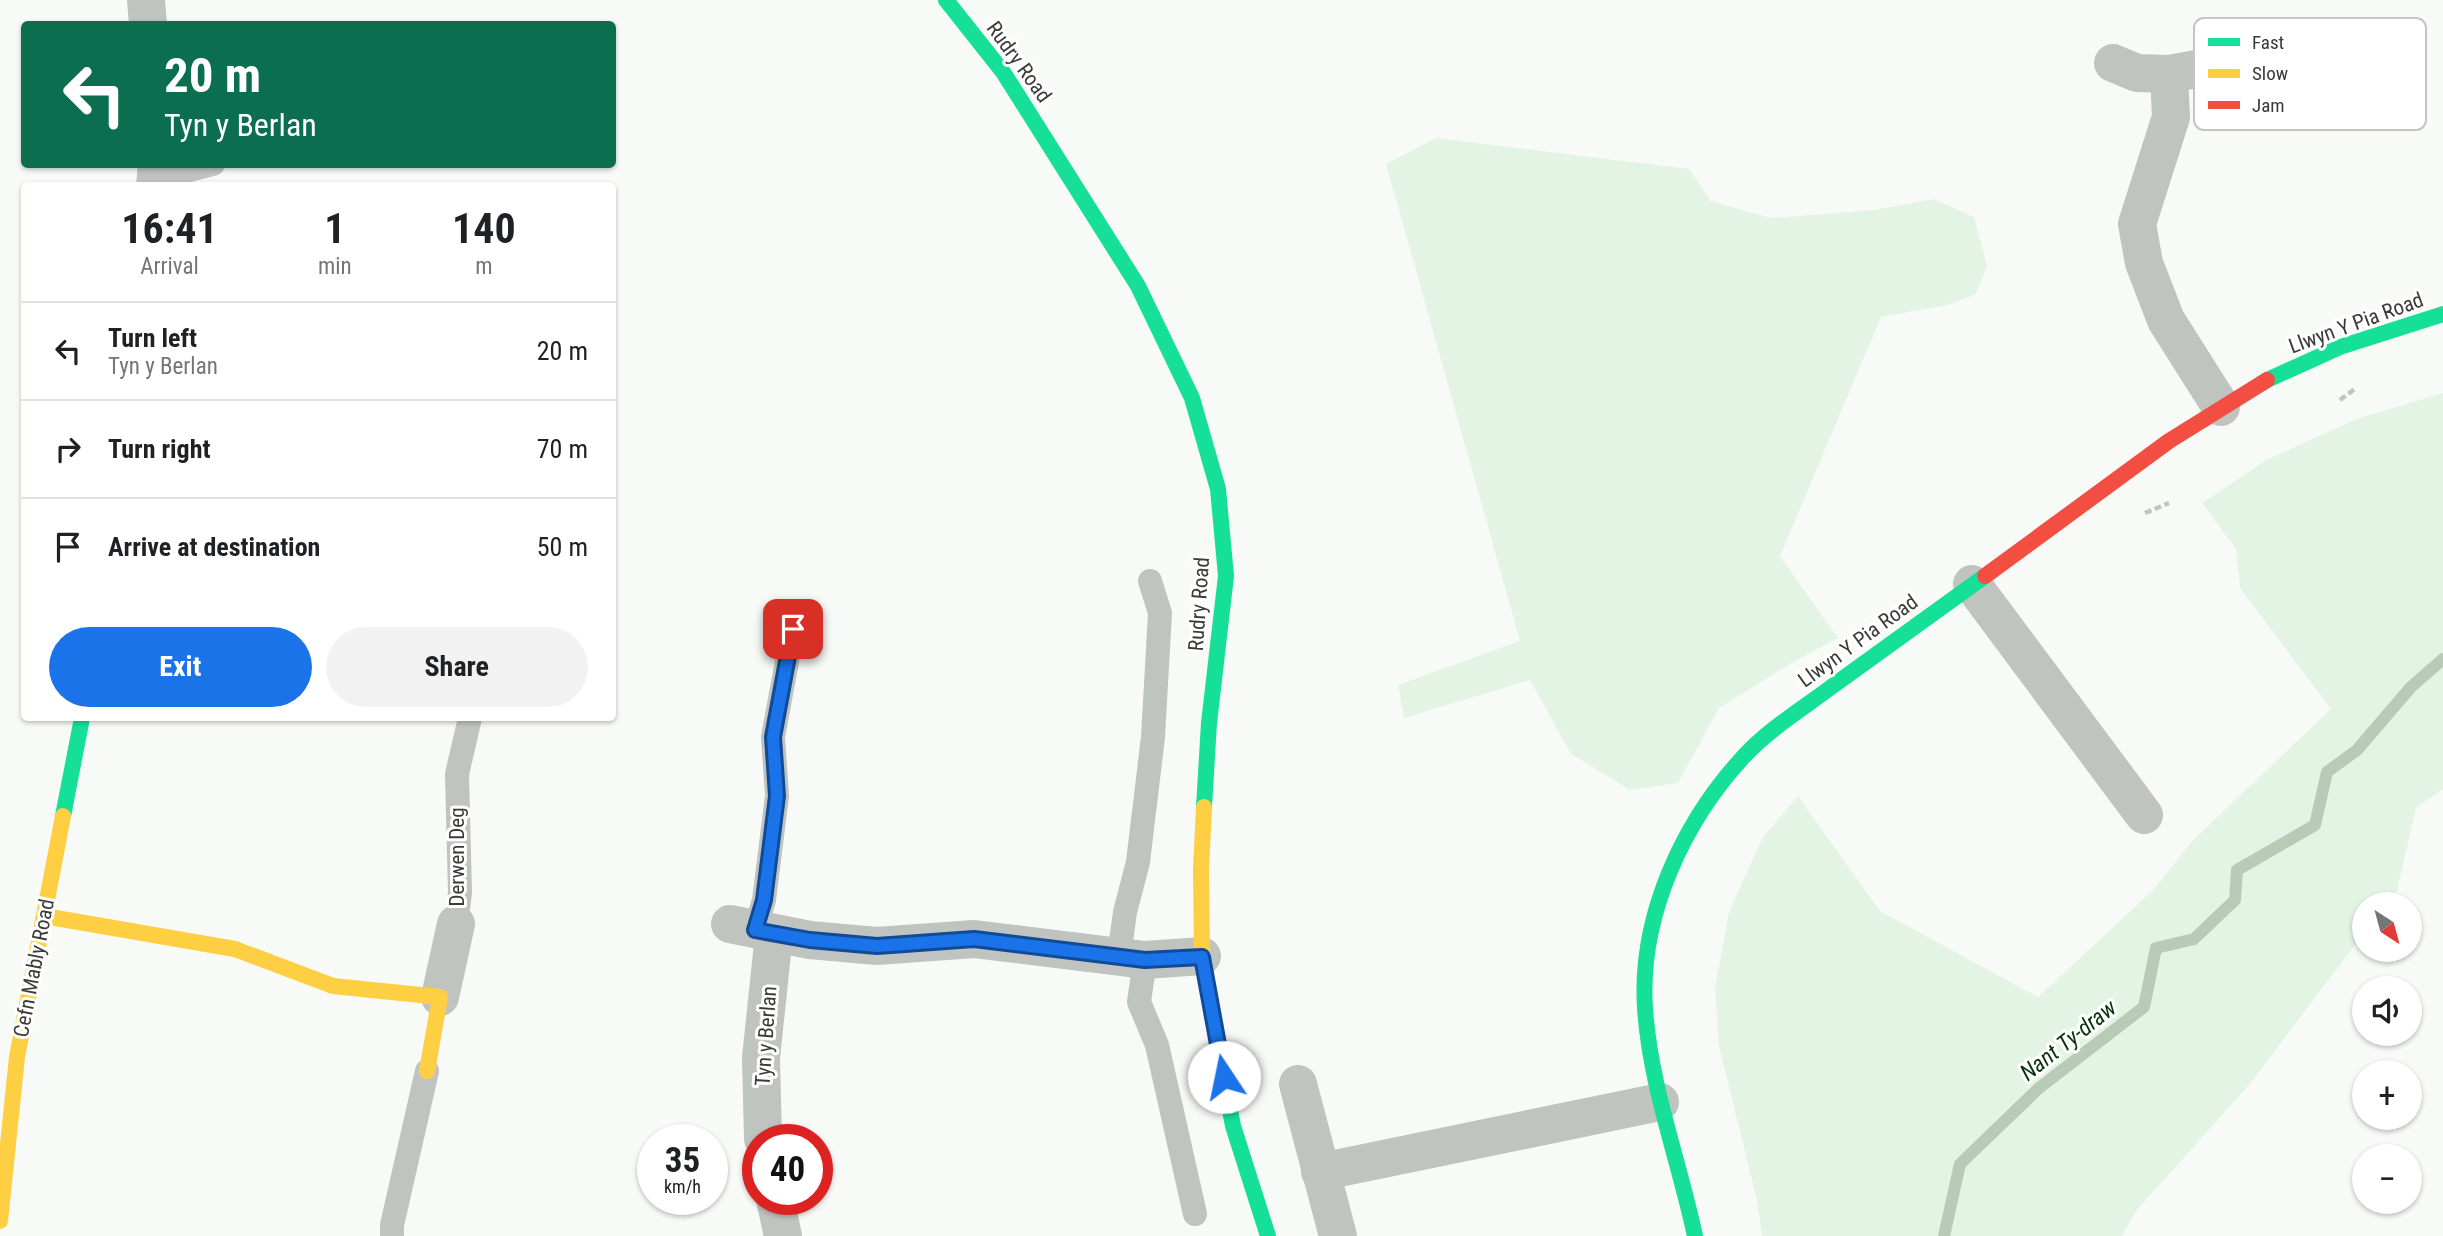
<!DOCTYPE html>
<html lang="en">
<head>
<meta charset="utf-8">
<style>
  :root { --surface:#fff; --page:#f2f2f2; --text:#202124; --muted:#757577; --line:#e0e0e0; --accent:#1a73e8 }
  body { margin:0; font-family:"Roboto Condensed",sans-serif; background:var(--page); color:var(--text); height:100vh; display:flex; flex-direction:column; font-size:26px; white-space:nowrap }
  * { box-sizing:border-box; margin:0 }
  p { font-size:23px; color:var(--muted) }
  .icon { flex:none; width:38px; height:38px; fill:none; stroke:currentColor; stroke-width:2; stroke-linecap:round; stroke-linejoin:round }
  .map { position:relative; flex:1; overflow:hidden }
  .side { position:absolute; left:21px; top:182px; width:595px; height:539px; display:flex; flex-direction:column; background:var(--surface); border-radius:7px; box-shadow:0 2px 5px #0004 }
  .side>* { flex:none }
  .banner { position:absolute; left:21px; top:21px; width:595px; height:147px; border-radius:7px; box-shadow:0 2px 5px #0004; background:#0b6e4f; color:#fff; overflow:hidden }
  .needle { width:46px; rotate:144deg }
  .tools { position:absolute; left:2352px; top:892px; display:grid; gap:14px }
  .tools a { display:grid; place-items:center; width:70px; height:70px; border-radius:50%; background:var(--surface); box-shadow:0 2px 5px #0004; font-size:35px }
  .speed { position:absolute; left:637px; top:1124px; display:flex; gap:14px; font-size:35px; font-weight:700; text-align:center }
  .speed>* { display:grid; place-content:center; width:91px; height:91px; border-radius:50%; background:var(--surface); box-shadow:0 2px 5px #0004; line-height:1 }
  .speed small { font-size:18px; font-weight:400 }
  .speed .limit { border:10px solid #d22; background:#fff; color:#111 }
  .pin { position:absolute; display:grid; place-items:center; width:60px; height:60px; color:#fff; margin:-30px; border-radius:14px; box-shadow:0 4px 10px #0006 }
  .me { position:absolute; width:77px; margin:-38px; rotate:349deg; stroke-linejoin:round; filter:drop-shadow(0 0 5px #0008) }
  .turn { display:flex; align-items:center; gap:24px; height:147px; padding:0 28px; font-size:32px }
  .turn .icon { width:91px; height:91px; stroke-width:2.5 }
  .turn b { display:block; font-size:49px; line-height:60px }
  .eta { display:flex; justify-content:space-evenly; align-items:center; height:119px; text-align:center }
  .eta b { font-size:42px; font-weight:700; line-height:49px }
  .cta { display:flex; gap:14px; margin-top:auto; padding:14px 28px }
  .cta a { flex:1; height:80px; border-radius:42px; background:var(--accent); color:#fff; font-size:28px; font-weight:700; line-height:80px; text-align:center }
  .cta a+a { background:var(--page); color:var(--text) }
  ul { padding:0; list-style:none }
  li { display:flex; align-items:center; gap:21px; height:98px; padding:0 28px; border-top:2px solid var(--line) }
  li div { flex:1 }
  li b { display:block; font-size:26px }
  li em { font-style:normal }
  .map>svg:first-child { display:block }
  .green { fill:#e4f4e4 }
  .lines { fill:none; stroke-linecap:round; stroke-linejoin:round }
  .stream { stroke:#b7cbb6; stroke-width:12 }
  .path { stroke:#c2c4c2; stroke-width:4.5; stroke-dasharray:7 3.5; stroke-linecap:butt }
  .lane { stroke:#c0c4c0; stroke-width:24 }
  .street { stroke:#c0c4c0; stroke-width:38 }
  .fast { stroke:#16e098; stroke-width:16 }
  .slow { stroke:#ffcf43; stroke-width:16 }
  .jam { stroke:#f24e42; stroke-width:16 }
  .route-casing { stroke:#114b97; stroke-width:18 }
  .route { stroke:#1a73e8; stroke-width:12 }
  .labels { text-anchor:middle; stroke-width:6; stroke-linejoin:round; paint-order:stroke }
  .street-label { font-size:21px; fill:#3a3b39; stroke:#fff }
  .water-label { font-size:23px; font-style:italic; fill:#07330a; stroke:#fff }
  .key { fill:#fff; stroke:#c4c4c4; stroke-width:2 }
  .key-label { font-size:19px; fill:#3a3b39 }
</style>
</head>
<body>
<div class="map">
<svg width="2443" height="1236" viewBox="0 0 2443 1236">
  <rect width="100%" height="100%" fill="#f8faf8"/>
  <!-- green -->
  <g class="green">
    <polygon points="1436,138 1689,169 1711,201 1770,218 1874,210 1934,199 1974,217 1987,266 1976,294 1948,305 1881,317 1780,556 1838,638 1795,661 1719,708 1678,783 1630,790 1571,754 1530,680 1404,718 1398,685 1520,641 1386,164"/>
    <polygon points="2443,393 2443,789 2416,808 2397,891 2386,905 2364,905 2364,933 2249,1085 2136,1211 2122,1236 1762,1236 1757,1201 1719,1046 1715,988 1729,912 1763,837 1798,796 1880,911 2038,997 2154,889 2193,840 2331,709 2240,588 2236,549 2202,503 2266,460 2359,418"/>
  </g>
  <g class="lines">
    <!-- stream -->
    <polyline class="stream" points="1944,1236 1960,1164 2039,1088 2144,1007 2156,948 2194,939 2235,900 2237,870 2315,825 2327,772 2357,750 2411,687 2443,659"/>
    <!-- path -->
    <g class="path">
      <polyline points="2340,400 2356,388"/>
      <polyline points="2145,513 2169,503"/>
    </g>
    <!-- lane -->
    <g class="lane">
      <polyline points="156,179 213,164"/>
      <polyline points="456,924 460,893 457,774 470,718"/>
      <polyline points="755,930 764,900 777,796 773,737 793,629"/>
      <polyline points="1119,956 1125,912 1138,862 1153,737 1160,613 1150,581"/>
      <polyline points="1145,960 1139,1002 1157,1045 1195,1214"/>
      <polyline points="392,1236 392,1225 427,1071"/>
    </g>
    <!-- street -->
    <g class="street">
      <polyline points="146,0 148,24"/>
      <polyline points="2113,63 2137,73 2169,74 2241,61"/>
      <polyline points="2169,74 2171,117 2137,224 2144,263 2166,320 2221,407"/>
      <polyline points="155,186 157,164"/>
      <polyline points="1972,584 2144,815"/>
      <polyline points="730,924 810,940 877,946 974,939 1145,960 1202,956"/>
      <polyline points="440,997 456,924"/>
      <polyline points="1298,1084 1338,1236"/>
      <polyline points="763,1139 761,1058 774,934"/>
      <polyline points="1320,1172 1660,1102"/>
      <polyline points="775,1199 783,1236"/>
    </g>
    <!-- fast -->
    <g class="fast">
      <polyline points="946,0 1003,72 1138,286 1192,398 1218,489 1226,576 1209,723 1204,807"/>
      <polyline points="2267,380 2340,347 2443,314"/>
      <polyline points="63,816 82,718"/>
      <polyline points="1228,1099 1233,1126 1268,1236"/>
      <path d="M 1695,1236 C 1679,1160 1650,1086 1645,1008 C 1639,915 1684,820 1746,754 C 1772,727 1805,707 1834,685 C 1884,649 1935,612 1985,576"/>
    </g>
    <!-- slow -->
    <g class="slow">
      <polyline points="1204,807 1201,869 1202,956 1228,1099"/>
      <polyline points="44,916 235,949 333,986 440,997 427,1071"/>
      <polyline points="0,1221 17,1057 63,816"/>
    </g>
    <!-- jam -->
    <polyline class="jam" points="1985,576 2169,441 2267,380"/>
  </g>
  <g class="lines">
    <defs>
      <polyline id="route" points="793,629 773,737 777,796 764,900 755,930 810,940 877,946 974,939 1145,960 1202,957 1224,1077"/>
    </defs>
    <!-- route casing -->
    <use href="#route" class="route-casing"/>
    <!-- route -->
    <use href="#route" class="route"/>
  </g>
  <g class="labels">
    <!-- street labels -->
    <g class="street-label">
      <text transform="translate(1019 62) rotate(54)" y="7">Rudry Road</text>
      <text transform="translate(2356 323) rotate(-20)" y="7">Llwyn Y Pia Road</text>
      <text transform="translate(1199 604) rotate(-86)" y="7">Rudry Road</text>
      <text transform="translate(1858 641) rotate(-36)" y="7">Llwyn Y Pia Road</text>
      <text transform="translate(457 857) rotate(-90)" y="7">Derwen Deg</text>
      <text transform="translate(34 968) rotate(-79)" y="7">Cefn Mably Road</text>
      <text transform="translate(766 1036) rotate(-86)" y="7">Tyn y Berlan</text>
    </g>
    <!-- water labels -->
    <g class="water-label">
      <text transform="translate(2068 1040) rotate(-38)" y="8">Nant Ty-draw</text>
    </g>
  </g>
  <!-- legend -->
  <rect x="2194" y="18" width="232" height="112" rx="10" class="key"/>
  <rect x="2208" y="38" width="32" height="8" fill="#16e098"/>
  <rect x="2208" y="69" width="32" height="9" fill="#ffcf43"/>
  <rect x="2208" y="101" width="32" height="8" fill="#f24e42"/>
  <g class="key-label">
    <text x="2252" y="49">Fast</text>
    <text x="2252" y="80">Slow</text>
    <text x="2252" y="112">Jam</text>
  </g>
</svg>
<div class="tools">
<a><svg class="needle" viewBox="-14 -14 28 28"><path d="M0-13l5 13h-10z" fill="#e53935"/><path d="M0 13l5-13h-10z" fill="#757577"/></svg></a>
<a><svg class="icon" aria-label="sound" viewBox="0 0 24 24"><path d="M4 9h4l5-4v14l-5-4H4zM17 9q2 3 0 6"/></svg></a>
<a>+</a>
<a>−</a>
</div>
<div class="speed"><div>35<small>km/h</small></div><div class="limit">40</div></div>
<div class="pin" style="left:793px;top:629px;background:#d93025"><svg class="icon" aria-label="arrive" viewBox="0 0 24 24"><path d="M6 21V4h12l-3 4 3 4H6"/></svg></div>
<svg class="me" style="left:1224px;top:1077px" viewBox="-20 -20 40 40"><circle r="19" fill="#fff"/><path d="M0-13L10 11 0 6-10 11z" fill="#1a73e8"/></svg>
<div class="banner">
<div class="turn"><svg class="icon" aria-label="left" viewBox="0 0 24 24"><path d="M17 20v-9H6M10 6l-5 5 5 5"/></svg><div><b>20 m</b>Tyn y Berlan</div></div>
</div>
<section class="side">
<div class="eta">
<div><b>16:41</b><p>Arrival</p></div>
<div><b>1</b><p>min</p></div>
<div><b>140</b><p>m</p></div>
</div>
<ul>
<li><svg class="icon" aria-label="left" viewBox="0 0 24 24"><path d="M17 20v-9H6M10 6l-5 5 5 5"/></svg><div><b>Turn left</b><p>Tyn y Berlan</p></div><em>20 m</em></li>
<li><svg class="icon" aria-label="right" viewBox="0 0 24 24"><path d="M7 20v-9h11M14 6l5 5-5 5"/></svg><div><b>Turn right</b></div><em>70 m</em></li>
<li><svg class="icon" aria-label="arrive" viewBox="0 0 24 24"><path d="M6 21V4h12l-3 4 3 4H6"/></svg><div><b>Arrive at destination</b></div><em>50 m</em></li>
</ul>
<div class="cta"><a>Exit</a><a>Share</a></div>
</section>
</div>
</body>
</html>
